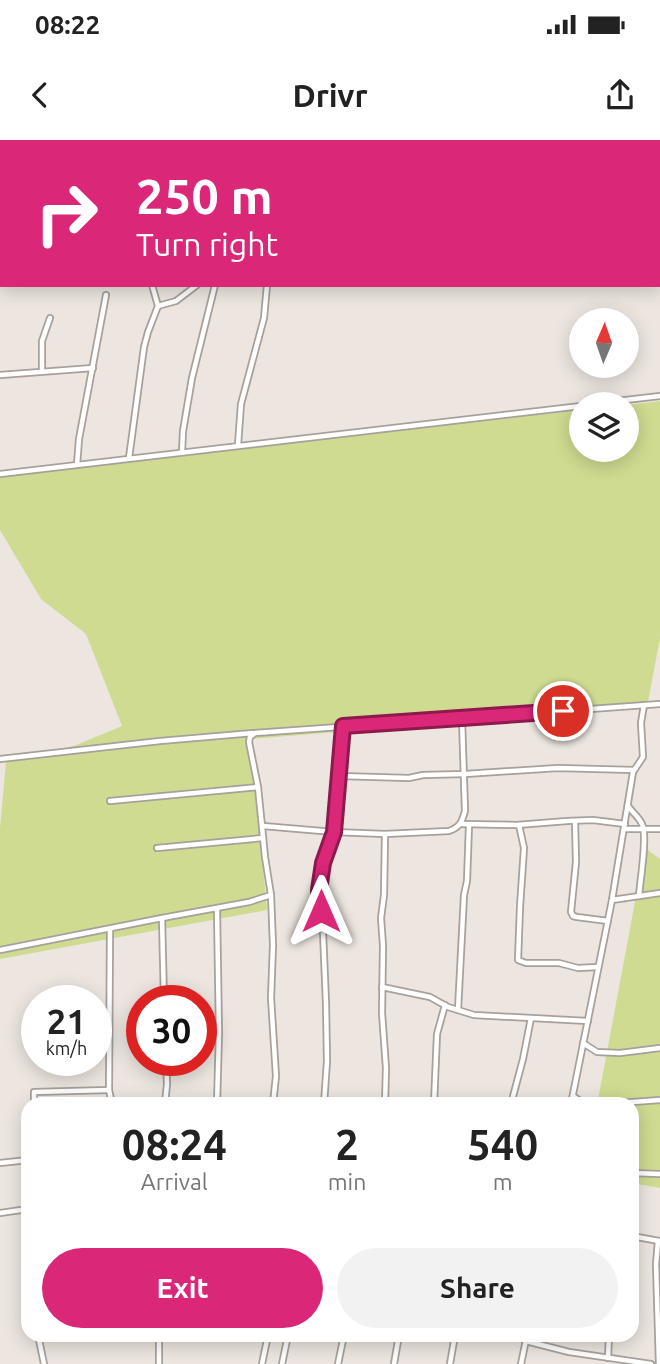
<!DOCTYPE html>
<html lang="en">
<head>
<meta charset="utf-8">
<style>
  :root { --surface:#fff; --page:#f2f2f2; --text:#222; --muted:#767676; --accent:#db2777 }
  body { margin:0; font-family:Ubuntu,sans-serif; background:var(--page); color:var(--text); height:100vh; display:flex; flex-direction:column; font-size:26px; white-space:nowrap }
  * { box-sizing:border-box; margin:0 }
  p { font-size:23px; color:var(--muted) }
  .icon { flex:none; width:38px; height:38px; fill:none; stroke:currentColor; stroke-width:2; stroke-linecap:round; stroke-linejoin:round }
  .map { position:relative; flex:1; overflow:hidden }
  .details { position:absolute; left:21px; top:957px; width:618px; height:245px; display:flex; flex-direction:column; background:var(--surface); border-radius:21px; box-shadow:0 4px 18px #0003 }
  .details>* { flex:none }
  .guide { position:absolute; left:0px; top:0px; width:662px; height:147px; box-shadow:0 4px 18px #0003; background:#db2777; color:#fff; overflow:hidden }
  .needle { width:46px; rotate:2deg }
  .controls { position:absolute; left:569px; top:168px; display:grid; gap:14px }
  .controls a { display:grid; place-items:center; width:70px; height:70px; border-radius:50%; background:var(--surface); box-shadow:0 4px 18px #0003; font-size:35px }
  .speed { position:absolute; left:21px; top:845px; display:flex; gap:14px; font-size:35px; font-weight:700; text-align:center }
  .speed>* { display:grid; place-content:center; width:91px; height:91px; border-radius:50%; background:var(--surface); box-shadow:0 4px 18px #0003; line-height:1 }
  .speed small { font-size:18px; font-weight:400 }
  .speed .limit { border:10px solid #d22; background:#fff; color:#111 }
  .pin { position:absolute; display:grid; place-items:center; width:60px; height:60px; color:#fff; margin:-30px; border:4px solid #fff; border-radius:50%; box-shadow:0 2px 7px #0007 }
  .me { position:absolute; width:77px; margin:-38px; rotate:0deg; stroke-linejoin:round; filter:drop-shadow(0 0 5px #0008) }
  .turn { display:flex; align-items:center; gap:24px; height:147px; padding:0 21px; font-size:32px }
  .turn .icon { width:91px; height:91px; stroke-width:2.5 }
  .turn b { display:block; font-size:49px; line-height:60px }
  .eta { display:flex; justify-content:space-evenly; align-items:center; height:119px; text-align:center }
  .eta b { font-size:42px; font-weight:600; line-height:49px }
  .primary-button { display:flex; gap:14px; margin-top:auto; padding:14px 21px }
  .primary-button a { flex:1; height:80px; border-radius:42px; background:var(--accent); color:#fff; font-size:28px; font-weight:600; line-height:80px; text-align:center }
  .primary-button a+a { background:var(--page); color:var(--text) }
  .status { display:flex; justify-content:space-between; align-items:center; height:49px; padding:0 35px; background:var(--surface); direction:ltr }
  .status svg { height:19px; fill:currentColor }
  header { display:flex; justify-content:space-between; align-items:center; height:91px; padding:0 21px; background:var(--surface); font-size:32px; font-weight:600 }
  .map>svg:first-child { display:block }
  .green { fill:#cedb90 }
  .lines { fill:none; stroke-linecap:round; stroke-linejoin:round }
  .street-casing { stroke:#a7a09b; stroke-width:8 }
  .street { stroke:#fff; stroke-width:4.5 }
  .route-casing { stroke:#8e194d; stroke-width:18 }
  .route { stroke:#db2777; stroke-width:12 }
</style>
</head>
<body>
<div class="status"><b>08:22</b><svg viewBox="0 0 49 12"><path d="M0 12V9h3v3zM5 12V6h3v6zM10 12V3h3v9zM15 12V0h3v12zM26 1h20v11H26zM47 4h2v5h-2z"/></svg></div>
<header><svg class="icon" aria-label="back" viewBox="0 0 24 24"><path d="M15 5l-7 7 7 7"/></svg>Drivr<svg class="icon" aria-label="share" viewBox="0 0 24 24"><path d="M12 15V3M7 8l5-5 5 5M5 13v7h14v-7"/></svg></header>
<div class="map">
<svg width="660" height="1224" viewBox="0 0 660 1224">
  <rect width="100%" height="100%" fill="#ede6e0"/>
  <!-- green -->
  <g class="green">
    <polygon points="660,261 660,498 647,567 251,599 267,770 0,819 0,688 6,622 74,606 122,586 86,494 41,459 0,390 0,334 581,270 581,310 626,310 627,265"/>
    <polygon points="645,708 660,719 660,1048 632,1043 632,964 599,964 598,960"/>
  </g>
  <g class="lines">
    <defs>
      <g id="street">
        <polyline points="209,0 210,2"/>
        <polyline points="274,0 274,2"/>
        <polyline points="425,0 425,2"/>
        <polyline points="436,2 440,0"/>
        <polyline points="599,2 600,0"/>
        <polyline points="0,131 2,131"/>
        <polyline points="158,166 176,161 197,145"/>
        <polyline points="42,231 42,201 50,178"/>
        <polyline points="0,235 93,228"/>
        <polyline points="591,264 660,256"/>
        <polyline points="238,305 241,264 264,178 267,145"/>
        <polyline points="182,312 183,291 192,238 215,145"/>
        <polyline points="129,318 144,207 148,192 158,166 152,145"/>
        <polyline points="77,325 79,299 106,155"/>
        <polyline points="0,334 581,266"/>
        <polyline points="0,619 160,601 253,593"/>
        <polyline points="339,636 409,638 423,635 465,634 558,628 634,630"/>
        <polyline points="110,661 258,647"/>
        <path d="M 628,666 C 632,672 639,677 642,684 C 648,695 640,741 639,756"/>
        <polyline points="575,681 576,722 571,772 573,776 577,777 608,781"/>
        <polyline points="461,684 517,685 567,681 593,680 625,684"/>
        <polyline points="519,685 524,708 520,767 518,820 526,823 559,823 578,828 598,827"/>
        <path d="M 263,686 L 334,692 L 385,694 L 449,691 C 460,687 462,682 465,671 L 462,579"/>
        <polyline points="624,689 660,689"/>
        <polyline points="157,708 263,698"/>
        <polyline points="271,755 273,805 271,858 276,936 273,964"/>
        <polyline points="612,760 660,753"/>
        <polyline points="217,769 219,893 217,964"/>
        <polyline points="162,778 164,861"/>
        <polyline points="110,789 109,950 112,964"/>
        <polyline points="0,810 162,778 249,762 271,755 265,717 258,647 249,602 250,597 255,593 660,564"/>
        <polyline points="382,847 430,857 448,867 474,875 588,881"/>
        <polyline points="458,870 464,755 467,741 469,685"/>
        <polyline points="583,903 597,912 620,913 660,908"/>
        <polyline points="573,956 585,964"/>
        <polyline points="34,964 34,952 109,950"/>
        <polyline points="165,964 167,944 166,920"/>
        <polyline points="324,964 327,921 326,863 323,792 319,750 323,723 334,692 343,586"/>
        <polyline points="385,964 386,928 382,873 383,806 381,778 384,755 385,694"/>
        <polyline points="434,964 437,894 445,865"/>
        <polyline points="511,964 523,919 531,878"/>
        <polyline points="571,964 612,760 633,632 643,617 641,583 644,565"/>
        <polyline points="606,964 660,960"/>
        <polyline points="0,1023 28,1020"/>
        <polyline points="632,1033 660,1034"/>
        <polyline points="0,1073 28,1069"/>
        <polyline points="632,1096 659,1101"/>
        <polyline points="658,1101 656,1124 659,1224"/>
        <polyline points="38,1195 44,1224"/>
        <polyline points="159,1195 159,1224"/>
        <polyline points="526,1201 569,1212 651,1224"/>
        <polyline points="608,1218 609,1195"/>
        <polyline points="262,1224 268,1195"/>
        <polyline points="282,1224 288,1195"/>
        <polyline points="338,1224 344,1195"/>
        <polyline points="394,1224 399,1195"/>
        <polyline points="450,1224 455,1195"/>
        <polyline points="521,1224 527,1195"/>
      </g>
    </defs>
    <!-- street casing -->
    <use href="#street" class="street-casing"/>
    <!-- street -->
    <use href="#street" class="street"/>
  </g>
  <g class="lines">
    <defs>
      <polyline id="route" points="321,771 319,750 323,723 334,692 343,586 563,571"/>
    </defs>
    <!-- route casing -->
    <use href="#route" class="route-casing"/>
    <!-- route -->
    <use href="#route" class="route"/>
  </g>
</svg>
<div class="controls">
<a><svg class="needle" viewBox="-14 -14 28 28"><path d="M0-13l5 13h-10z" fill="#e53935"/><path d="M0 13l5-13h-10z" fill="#767676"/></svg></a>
<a><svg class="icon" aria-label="layers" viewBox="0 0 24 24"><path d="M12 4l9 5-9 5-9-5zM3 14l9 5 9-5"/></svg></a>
</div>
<div class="speed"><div>21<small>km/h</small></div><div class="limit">30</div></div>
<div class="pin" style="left:563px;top:571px;background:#d93025"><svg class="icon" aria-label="arrive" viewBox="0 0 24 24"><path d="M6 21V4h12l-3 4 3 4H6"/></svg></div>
<svg class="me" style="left:321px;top:771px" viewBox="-20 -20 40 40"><path d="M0-17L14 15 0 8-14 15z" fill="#db2777" stroke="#fff" stroke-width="4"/></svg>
<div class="guide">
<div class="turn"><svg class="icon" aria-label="right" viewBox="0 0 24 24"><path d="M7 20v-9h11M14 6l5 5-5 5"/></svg><div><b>250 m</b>Turn right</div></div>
</div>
<section class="details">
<div class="eta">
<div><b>08:24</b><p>Arrival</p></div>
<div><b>2</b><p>min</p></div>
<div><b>540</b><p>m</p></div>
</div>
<div class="primary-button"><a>Exit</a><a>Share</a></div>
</section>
</div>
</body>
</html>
